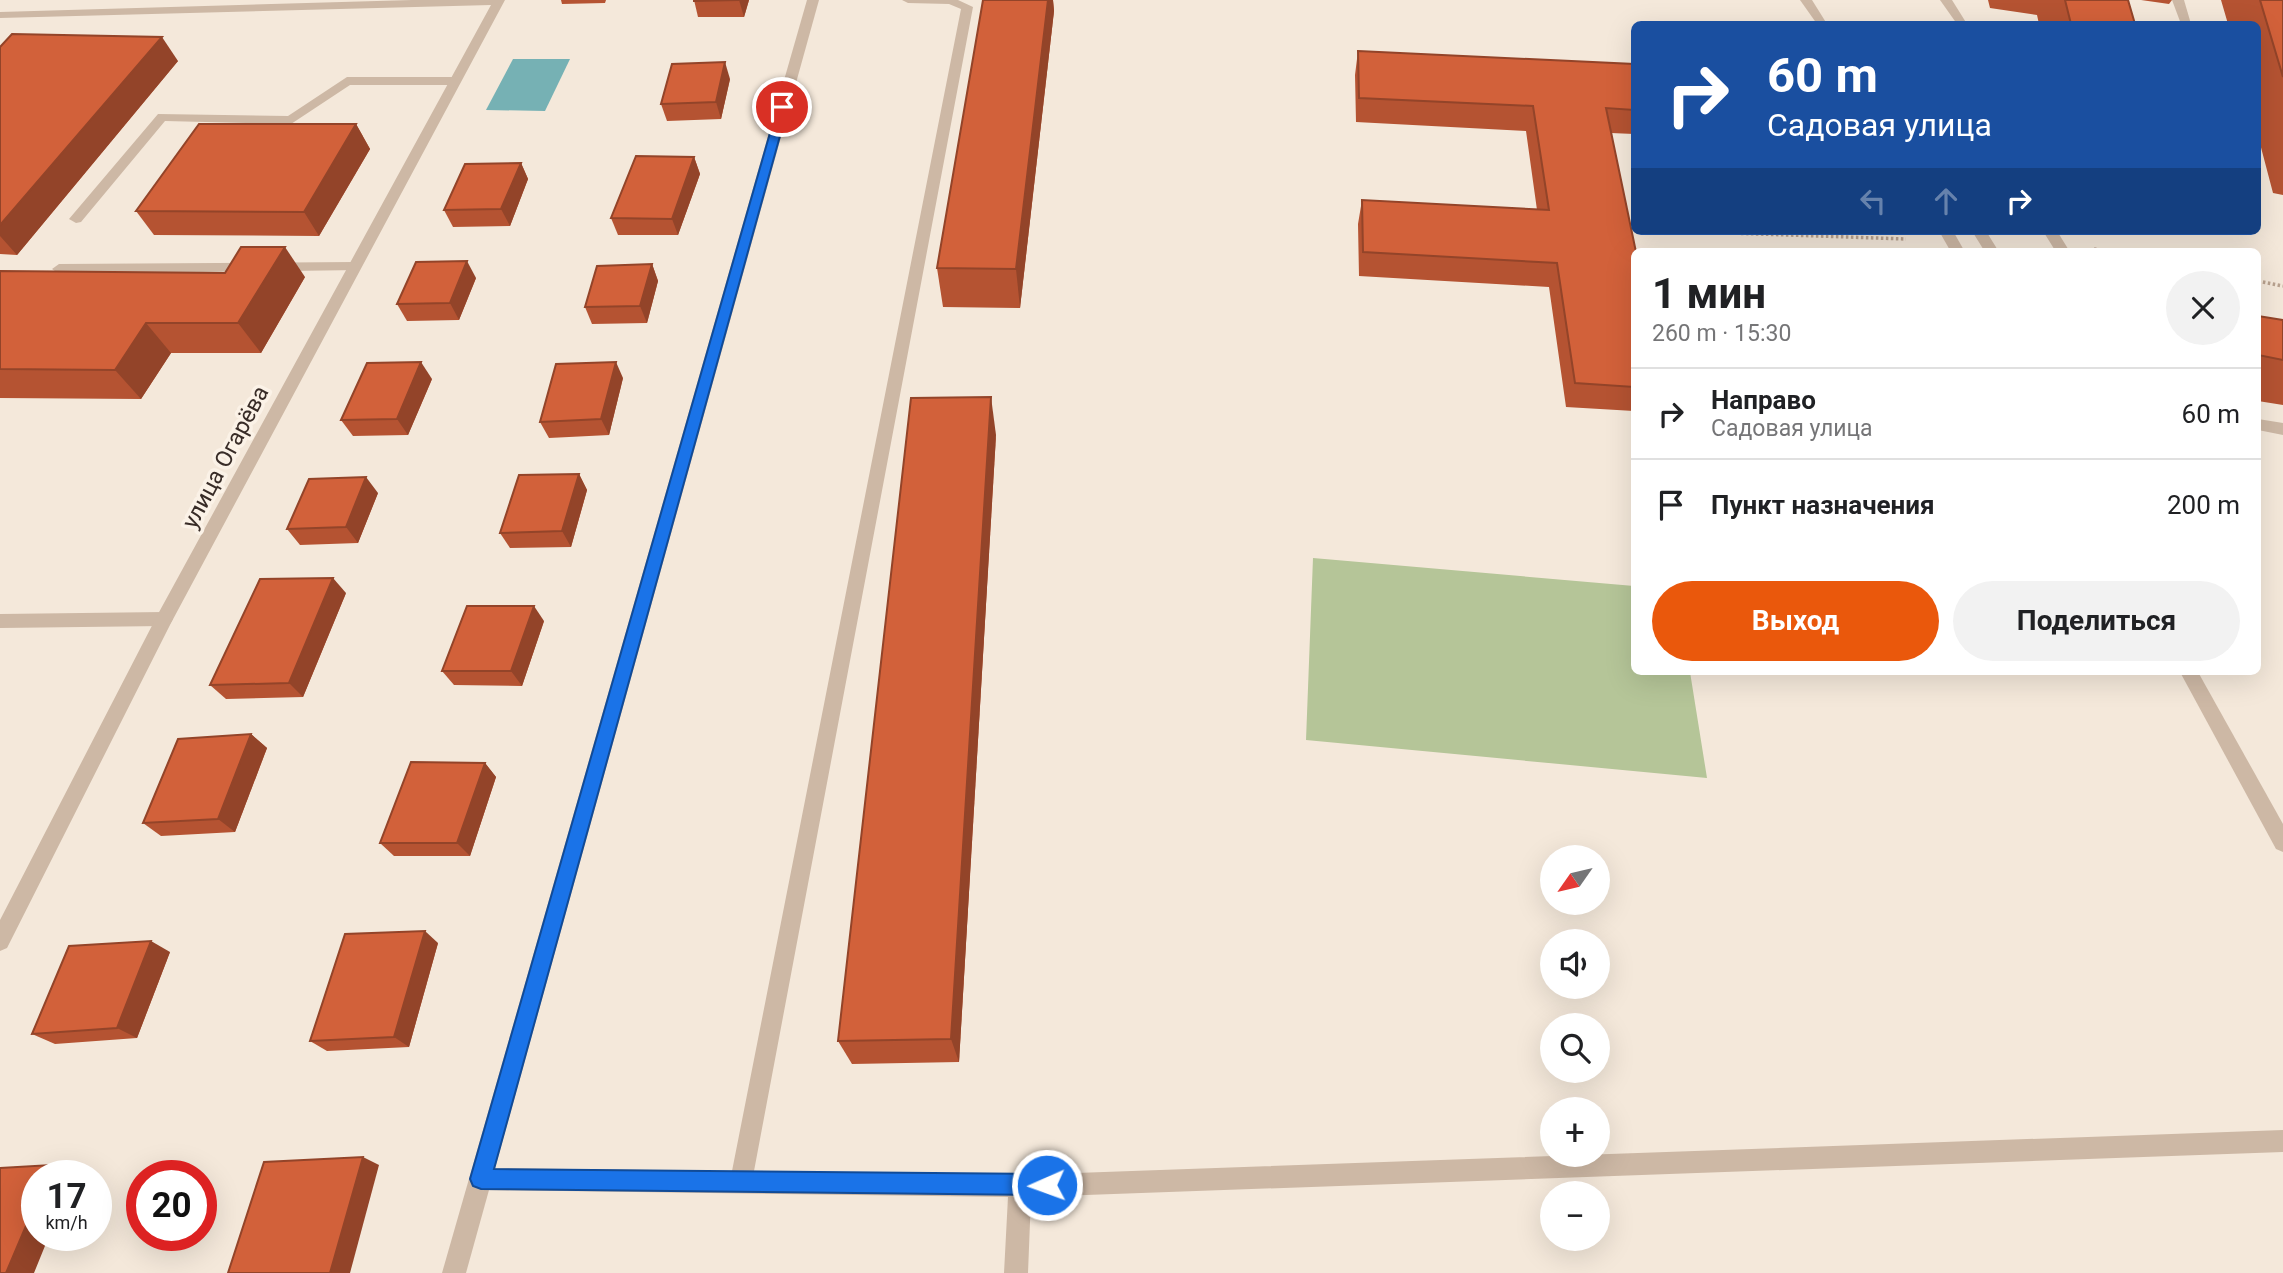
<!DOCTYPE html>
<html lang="ru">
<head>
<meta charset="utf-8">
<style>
  :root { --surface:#fff; --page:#f2f2f2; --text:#202124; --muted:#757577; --line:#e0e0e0; --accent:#ea580c }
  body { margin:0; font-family:Roboto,sans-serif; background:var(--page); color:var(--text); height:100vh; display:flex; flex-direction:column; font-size:26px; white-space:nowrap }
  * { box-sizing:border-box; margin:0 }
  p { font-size:23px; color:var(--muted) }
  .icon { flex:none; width:38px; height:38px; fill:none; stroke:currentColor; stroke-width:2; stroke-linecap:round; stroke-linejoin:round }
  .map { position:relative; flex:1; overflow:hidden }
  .sheet { position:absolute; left:1631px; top:248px; width:630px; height:427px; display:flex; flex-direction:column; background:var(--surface); border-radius:10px; box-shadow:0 7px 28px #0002 }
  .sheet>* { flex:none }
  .hud { position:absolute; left:1631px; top:21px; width:630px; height:214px; border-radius:10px; box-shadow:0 7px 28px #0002; background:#1a4fa0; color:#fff; overflow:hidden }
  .needle { width:46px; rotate:236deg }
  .buttons { position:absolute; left:1540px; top:845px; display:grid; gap:14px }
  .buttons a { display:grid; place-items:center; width:70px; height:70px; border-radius:50%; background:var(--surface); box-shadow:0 7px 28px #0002; font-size:35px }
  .speed { position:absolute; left:21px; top:1160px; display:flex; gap:14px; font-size:35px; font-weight:700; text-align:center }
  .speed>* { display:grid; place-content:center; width:91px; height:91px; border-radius:50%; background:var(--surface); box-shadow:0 7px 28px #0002; line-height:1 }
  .speed small { font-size:18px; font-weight:400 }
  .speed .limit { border:10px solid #d22; background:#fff; color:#111 }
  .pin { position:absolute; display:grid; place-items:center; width:60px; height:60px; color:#fff; margin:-30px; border:4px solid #fff; border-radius:50%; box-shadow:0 2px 7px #0007 }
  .me { position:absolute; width:77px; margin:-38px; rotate:268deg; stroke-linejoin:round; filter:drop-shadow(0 0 5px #0008) }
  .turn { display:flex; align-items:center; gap:24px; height:147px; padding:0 21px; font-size:32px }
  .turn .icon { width:91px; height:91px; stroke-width:2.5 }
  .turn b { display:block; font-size:49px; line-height:60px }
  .lanes { display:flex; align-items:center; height:66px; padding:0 21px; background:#0003; justify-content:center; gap:35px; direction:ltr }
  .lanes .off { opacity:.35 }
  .round { display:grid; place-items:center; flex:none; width:74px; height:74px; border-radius:37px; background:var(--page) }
  .summary { display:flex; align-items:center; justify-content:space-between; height:119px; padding:0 21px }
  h1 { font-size:42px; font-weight:700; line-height:52px }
  .primary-button { display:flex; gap:14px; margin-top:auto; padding:14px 21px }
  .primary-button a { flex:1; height:80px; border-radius:42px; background:var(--accent); color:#fff; font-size:28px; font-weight:700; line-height:80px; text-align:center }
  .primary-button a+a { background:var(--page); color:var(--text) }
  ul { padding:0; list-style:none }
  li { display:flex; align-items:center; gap:21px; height:91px; padding:0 21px; border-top:2px solid var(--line) }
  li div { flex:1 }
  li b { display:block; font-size:26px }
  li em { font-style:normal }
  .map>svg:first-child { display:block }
  .green { fill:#b5c598 }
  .water { fill:#76b1b4 }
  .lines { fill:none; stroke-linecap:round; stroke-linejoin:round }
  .path { stroke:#b9a28f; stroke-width:3.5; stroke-dasharray:2.5 2.5; stroke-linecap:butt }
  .service { fill:#cdb8a5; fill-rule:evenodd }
  .minor { fill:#cdb8a5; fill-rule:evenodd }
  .wall { fill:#b55332 }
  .shaded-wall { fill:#934429 }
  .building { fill:#d2613a; stroke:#934429; stroke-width:2 }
  .route { fill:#1a73e8; stroke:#114b97; stroke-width:2 }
  .labels { text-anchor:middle; stroke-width:7; stroke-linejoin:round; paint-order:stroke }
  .street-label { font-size:23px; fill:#382c27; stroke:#fbf2e7 }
</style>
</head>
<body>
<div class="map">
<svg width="2283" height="1273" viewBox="0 0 2283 1273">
  <rect width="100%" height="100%" fill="#f4e8da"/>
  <!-- green -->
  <polygon class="green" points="1313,558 1634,586 1634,672 1690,672 1707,778 1306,740"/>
  <!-- water -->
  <polygon class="water" points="513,59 570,59 545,111 486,110"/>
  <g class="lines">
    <!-- path -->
    <g class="path">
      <polyline points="1671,231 1906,239"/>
      <polyline points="2094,249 2107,252"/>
      <polyline points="2258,281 2283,286"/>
    </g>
    <!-- service -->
    <g class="service">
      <polygon points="902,0 958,0 973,7 754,1171 1020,1175 2283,1130 2283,1152 1031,1197 1028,1273 1004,1273 1008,1197 481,1190 473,1187 470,1179 473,1171 481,1168 732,1171 961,9 949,4 908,3"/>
      <polygon points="1940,0 1952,0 1967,24 1957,24"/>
      <polygon points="2172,0 2184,0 2191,24 2181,24"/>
      <polygon points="347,77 455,77 461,81 455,85 350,85 291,124 165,121 81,222 76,223 69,219 158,114 288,116"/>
      <polygon points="1972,231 1986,231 1999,252 1985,252"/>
      <polygon points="2043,231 2057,231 2070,252 2056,252"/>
      <polygon points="354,262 361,267 359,270 59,274 52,269 59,264"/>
      <polygon points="2258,419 2283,423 2283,435 2258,430"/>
      <polygon points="164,612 170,614 173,619 170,624 164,626 0,628 0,614"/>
    </g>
    <!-- minor -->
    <g class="minor">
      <polygon points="412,0 505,0 171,623 7,948 0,951 0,920 158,614 491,5 0,18 0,12"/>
      <polygon points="807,0 819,0 466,1273 442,1273"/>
      <polygon points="1800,0 1812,0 1827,24 1817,24"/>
      <polygon points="1939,231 1953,231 1965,252 1951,252"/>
      <polygon points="2180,672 2198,672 2283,824 2283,852 2276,849"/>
    </g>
  </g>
  <!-- wall -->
  <g class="wall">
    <polygon points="561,0 606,0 605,3 562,4"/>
    <polygon points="694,0 749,0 744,17 698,17"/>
    <polygon points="983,0 1053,0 1054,11 1020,308 943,307 937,268"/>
    <polygon points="1988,0 2128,0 2135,24 2039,24 2037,15 1990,8"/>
    <polygon points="2141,0 2172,0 2169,4"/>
    <polygon points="2221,0 2283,0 2283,195 2273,193 2258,136 2258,24 2228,24"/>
    <polygon points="0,47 178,61 17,255 0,254"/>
    <polygon points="1358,51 1634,64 1634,134 1611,133 1634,252 1634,411 1566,407 1549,287 1359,276 1358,224 1362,200 1537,210 1526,131 1356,122 1355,75"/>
    <polygon points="730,79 721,119 667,121 661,104"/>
    <polygon points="356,124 370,149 319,236 154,235 136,211"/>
    <polygon points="694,157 700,174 678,235 618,235 611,218"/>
    <polygon points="521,163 528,179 510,226 453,227 444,210"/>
    <polygon points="652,264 658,281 647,323 592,324 585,307"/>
    <polygon points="0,271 225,273 305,277 261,353 171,353 141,399 0,398"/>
    <polygon points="476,278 459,320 407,321 397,304"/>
    <polygon points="2258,316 2283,320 2283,405 2258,401"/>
    <polygon points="623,378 609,435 549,438 540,422"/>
    <polygon points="432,379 408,435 353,436 341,420"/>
    <polygon points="996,435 959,1062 852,1064 838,1041"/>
    <polygon points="579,474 587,490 571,547 510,548 500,533"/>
    <polygon points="378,493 358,543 300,545 287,529"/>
    <polygon points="346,593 303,697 226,699 210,685"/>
    <polygon points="544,621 522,686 454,685 442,671"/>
    <polygon points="251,734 267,748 235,832 161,836 143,823"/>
    <polygon points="485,763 496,777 470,856 394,856 380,843"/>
    <polygon points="438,943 409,1047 327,1051 310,1041"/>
    <polygon points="170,952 137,1038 55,1044 32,1034"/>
  </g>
  <!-- shaded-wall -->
  <g class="shaded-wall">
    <polygon points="739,0 749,0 744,17"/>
    <polygon points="1048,0 1053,0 1054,11 1020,308 1016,269"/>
    <polygon points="162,37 178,61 17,255 0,236 0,225"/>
    <polygon points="725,62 730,79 721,119 716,102"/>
    <polygon points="356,124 370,149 319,236 304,212"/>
    <polygon points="694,157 700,174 678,235 672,219"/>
    <polygon points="521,163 528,179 510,226 501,209"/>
    <polygon points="285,247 305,277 261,353 238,323"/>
    <polygon points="467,261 476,278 459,320 450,303"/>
    <polygon points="652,264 658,281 647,323 640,306"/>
    <polygon points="146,323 171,353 141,399 115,370"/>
    <polygon points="421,362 432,379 408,435 397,419"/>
    <polygon points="616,362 623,378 609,435 601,419"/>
    <polygon points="991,397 996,435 959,1062 951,1039"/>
    <polygon points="579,474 587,490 571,547 562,531"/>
    <polygon points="366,477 378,493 358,543 346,527"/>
    <polygon points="333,578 346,593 303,697 289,683"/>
    <polygon points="534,606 544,621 522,686 511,671"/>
    <polygon points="251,734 267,748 235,832 218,819"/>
    <polygon points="485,763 496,777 470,856 457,843"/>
    <polygon points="425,931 438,943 409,1047 394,1037"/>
    <polygon points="151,941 170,952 137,1038 117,1028"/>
    <polygon points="363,1157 379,1165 350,1273 330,1273"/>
    <polygon points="51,1165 75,1173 74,1176 47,1176"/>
    <polygon points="37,1200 37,1236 49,1236 34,1273 6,1273"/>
  </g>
  <!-- building -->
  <g class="building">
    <polygon points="694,0 739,0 694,1"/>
    <polygon points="983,0 1048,0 1016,269 937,268"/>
    <polygon points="2065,0 2128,0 2135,24 2071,24"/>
    <polygon points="2260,0 2283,0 2283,77"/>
    <polygon points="12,34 162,37 0,225 0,47"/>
    <polygon points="1358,51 1634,64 1634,110 1606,108 1636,252 1634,252 1634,387 1575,383 1557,263 1363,252 1362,200 1549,210 1533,106 1359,98"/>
    <polygon points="725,62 716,102 661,104 672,64"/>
    <polygon points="199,124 356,124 304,212 136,211"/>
    <polygon points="636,156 694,157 672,219 611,218"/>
    <polygon points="521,163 501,209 444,210 465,164"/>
    <polygon points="241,247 285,247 238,323 146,323 115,370 0,369 0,271 225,273"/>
    <polygon points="467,261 450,303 397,304 416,262"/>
    <polygon points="652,264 640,306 585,307 597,266"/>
    <polygon points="2258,316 2283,320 2283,360 2258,355"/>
    <polygon points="421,362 397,419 341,420 367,363"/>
    <polygon points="616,362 601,419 540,422 556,364"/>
    <polygon points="991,397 951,1039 838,1041 911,398"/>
    <polygon points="579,474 562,531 500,533 519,475"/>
    <polygon points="366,477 346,527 287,529 309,479"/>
    <polygon points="333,578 289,683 210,685 260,579"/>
    <polygon points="467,606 534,606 511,671 442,671"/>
    <polygon points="251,734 218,819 143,823 178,739"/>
    <polygon points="411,762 485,763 457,843 380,843"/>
    <polygon points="425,931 394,1037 310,1041 345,934"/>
    <polygon points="151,941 117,1028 32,1034 69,946"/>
    <polygon points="363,1157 330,1273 228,1273 264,1162"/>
    <polygon points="51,1165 47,1176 37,1176 37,1200 6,1273 0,1273 0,1168"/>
  </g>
  <!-- route -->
  <polygon class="route" points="778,105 788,107 494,1169 1047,1174 1055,1177 1058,1185 1055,1192 1047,1195 481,1189 473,1186 470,1179"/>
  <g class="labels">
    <!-- street labels -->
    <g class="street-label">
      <text transform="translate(225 457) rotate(-62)" y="8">улица Огарёва</text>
    </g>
  </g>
</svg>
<div class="buttons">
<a><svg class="needle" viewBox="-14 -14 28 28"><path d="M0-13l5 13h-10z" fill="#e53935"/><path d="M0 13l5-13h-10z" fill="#757577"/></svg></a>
<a><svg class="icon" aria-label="sound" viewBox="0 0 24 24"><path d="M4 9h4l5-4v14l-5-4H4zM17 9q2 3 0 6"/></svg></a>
<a><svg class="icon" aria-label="search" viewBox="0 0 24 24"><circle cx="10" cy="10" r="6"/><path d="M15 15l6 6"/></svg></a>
<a>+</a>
<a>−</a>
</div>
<div class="speed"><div>17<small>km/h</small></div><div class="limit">20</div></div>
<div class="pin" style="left:782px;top:107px;background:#d93025"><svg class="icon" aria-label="arrive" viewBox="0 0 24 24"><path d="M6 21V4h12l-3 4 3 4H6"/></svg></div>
<svg class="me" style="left:1047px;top:1185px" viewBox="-20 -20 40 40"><circle r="17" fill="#1a73e8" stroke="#fff" stroke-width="3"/><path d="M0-11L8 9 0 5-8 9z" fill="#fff"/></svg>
<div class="hud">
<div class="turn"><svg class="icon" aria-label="right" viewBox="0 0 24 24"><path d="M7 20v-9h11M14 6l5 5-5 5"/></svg><div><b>60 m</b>Садовая улица</div></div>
<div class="lanes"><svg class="icon off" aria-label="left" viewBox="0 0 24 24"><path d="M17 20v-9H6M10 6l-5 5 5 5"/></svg><svg class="icon off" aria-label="ahead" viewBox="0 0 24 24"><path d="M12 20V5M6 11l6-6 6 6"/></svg><svg class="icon" aria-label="right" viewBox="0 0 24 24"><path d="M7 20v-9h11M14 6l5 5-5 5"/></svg></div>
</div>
<section class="sheet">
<div class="summary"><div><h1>1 мин</h1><p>260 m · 15:30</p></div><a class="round"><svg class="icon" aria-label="close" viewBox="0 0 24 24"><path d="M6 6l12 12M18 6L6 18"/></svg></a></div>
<ul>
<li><svg class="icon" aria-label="right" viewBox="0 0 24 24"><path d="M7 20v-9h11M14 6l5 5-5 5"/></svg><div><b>Направо</b><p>Садовая улица</p></div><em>60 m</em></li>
<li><svg class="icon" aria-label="arrive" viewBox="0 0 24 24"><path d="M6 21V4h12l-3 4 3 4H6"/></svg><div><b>Пункт назначения</b></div><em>200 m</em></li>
</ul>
<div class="primary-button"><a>Выход</a><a>Поделиться</a></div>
</section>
</div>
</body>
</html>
